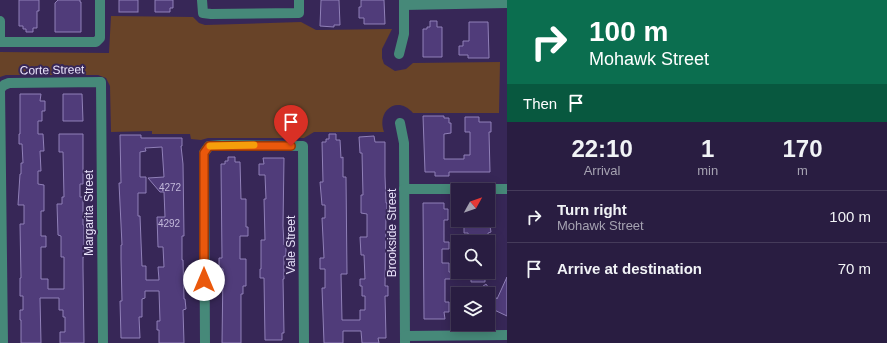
<!DOCTYPE html>
<html lang="en">
<head>
<meta charset="utf-8">
<style>
  :root { --surface:#291d41; --page:#352a4c; --text:#f1f3f6; --muted:#a5a2b1; --line:#453b5a }
  body { margin:0; font-family:Helvetica,sans-serif; background:var(--page); color:var(--text); height:100vh; display:flex; flex-direction:column; font-size:15px; white-space:nowrap }
  * { box-sizing:border-box; margin:0 }
  p { font-size:13px; color:var(--muted) }
  .icon { flex:none; width:22px; height:22px; fill:none; stroke:currentColor; stroke-width:2; stroke-linecap:round; stroke-linejoin:round }
  .map { position:relative; flex:1; overflow:hidden }
  .sheet { display:flex; flex-direction:column; background:var(--surface); width:380px }
  .sheet>* { flex:none }
  .banner { background:#0b6e4f; color:#fff; overflow:hidden }
  .needle { width:26px; rotate:50deg }
  .controls { position:absolute; left:451px; top:183px; display:grid; gap:8px }
  .controls a { display:grid; place-items:center; width:44px; height:44px; border-radius:0px; background:var(--surface); box-shadow:0 2px 10px #0003,0 0 0 1px var(--line); font-size:20px }
  .pin { position:absolute; display:grid; place-items:center; width:34px; height:34px; color:#fff; margin:-41px -17px; border-radius:50% 50% 50% 0; rotate:-45deg; box-shadow:0 0 4px #0007 }
  .pin .icon { rotate:45deg }
  .me { position:absolute; width:44px; margin:-22px; rotate:0deg; stroke-linejoin:round; filter:drop-shadow(0 0 3px #0008) }
  .turn { display:flex; align-items:center; gap:14px; height:84px; padding:0 16px; font-size:18px }
  .turn .icon { width:52px; height:52px; stroke-width:2.5 }
  .turn b { display:block; font-size:28px; line-height:34px }
  .then { display:flex; align-items:center; height:38px; padding:0 16px; background:#0003; gap:8px; font-size:15px }
  .eta { display:flex; justify-content:space-evenly; align-items:center; height:68px; text-align:center }
  .eta b { font-size:24px; font-weight:700; line-height:28px }
  ul { padding:0; list-style:none }
  li { display:flex; align-items:center; gap:12px; height:52px; padding:0 16px; border-top:1px solid var(--line) }
  li div { flex:1 }
  li b { display:block; font-size:15px }
  li em { font-style:normal }
  main { display:flex; flex:1; min-height:0 }
  .map>svg:first-child { display:block }
  .green { fill:#684328 }
  .building { fill:#503c7a; stroke:#9080b8; fill-rule:evenodd }
  .lines { fill:none; stroke-linecap:round; stroke-linejoin:round }
  .minor { stroke:#468979; stroke-width:10 }
  .route-casing { stroke:#983908; stroke-width:10 }
  .route { stroke:#ea580c; stroke-width:7 }
  .slow { stroke:#f59e0b; stroke-width:7 }
  .labels { text-anchor:middle; stroke-width:4; stroke-linejoin:round; paint-order:stroke }
  .number-label { font-size:10px; fill:#c2b8da }
  .street-label { font-size:12px; fill:#e8e2fa; stroke:#372757 }
</style>
</head>
<body>
<main>
<div class="map">
<svg width="507" height="343" viewBox="0 0 507 343">
  <rect width="100%" height="100%" fill="#372757"/>
  <!-- green -->
  <path class="green" d="M 111,16 L 193,17 L 199,23 L 205,25 L 301,22 L 316,30 L 392,29 L 382,49 L 382,58 L 384,64 L 395,71 L 406,69 L 413,63 L 500,62 L 499,113 L 413,113 C 398,95 376,110 384,132 L 314,132 L 304,138 L 208,138 L 201,140 L 191,139 L 190,134 L 152,134 L 152,131 L 111,132 L 110,86 L 106,78 L 98,75 L 6,75 L 0,77 L 0,52 L 109,53 Z"/>
  <!-- building -->
  <g class="building">
    <polygon points="19,0 39,0 39,11 37,11 37,28 33,28 33,32 26,32 26,29 23,29 23,26 19,26"/>
    <polygon points="58,0 80,0 80,2 81,2 81,32 55,32 55,3"/>
    <rect x="119" y="0" width="19" height="12"/>
    <polygon points="155,0 173,0 173,8 170,8 170,12 155,12"/>
    <polygon points="321,0 339,0 340,25 334,25 334,27 320,26"/>
    <polygon points="361,0 384,0 385,24 364,24 364,18 359,18 359,7 361,7"/>
    <polygon points="430,21 437,21 437,27 442,27 442,57 423,57 423,29 427,29 427,27 430,27"/>
    <polygon points="469,22 488,22 489,58 468,58 468,55 459,55 459,46 463,46 463,41 469,41"/>
    <polygon points="20,94 41,94 40,101 45,101 45,111 42,111 42,121 38,121 38,134 43,134 44,151 40,151 41,171 38,171 38,184 44,185 44,211 41,211 41,236 46,236 46,247 41,247 41,279 48,279 48,289 64,289 64,257 61,257 61,236 58,235 57,204 62,204 62,197 64,197 63,152 59,152 59,134 83,134 83,184 80,184 80,197 83,197 83,225 84,225 84,257 83,257 83,268 84,343 60,343 60,332 65,332 65,317 63,317 63,310 59,310 59,298 40,298 41,343 21,343 21,320 20,320 20,310 23,310 23,296 20,296 20,278 21,278 20,224 24,224 24,205 18,205 20,174 21,174 21,163 23,163 22,144 19,144 19,134 20,134"/>
    <polygon points="63,94 82,94 83,121 63,121"/>
    <polygon points="423,116 444,116 444,118 449,118 449,123 451,123 451,133 444,134 444,159 464,159 464,155 470,155 470,132 465,132 465,117 479,117 479,122 491,122 491,132 489,132 490,172 449,172 449,176 435,176 435,172 425,172"/>
    <polygon points="329,134 336,134 336,140 340,140 341,158 343,157 343,177 346,177 347,274 341,274 342,320 360,320 360,310 365,310 365,296 362,296 362,286 360,286 360,279 365,279 364,255 361,255 360,237 367,237 367,214 361,213 361,195 363,195 362,153 360,153 359,137 374,136 375,142 385,142 385,176 386,203 387,203 387,214 386,214 385,286 388,286 388,296 385,296 386,338 378,338 379,343 362,343 361,331 343,331 343,343 324,343 322,288 325,288 325,269 320,269 320,258 324,258 322,218 325,218 325,205 322,205 320,182 323,182 322,142 326,142 326,139 329,139"/>
    <path d="M 120,135 L 141,135 L 141,138 L 182,138 L 182,146 L 181,146 L 183,164 L 184,236 L 182,236 L 182,260 L 183,260 L 184,299 L 185,299 L 186,309 L 183,310 L 184,343 L 159,343 L 159,330 L 157,330 L 157,321 L 160,321 L 159,291 L 145,291 L 145,298 L 142,299 L 142,317 L 139,317 L 140,338 L 121,338 L 120,301 L 122,301 L 121,259 L 121,245 L 122,245 L 119,183 L 121,183 ZM 162,147 L 164,177 L 148,178 L 160,192 L 164,192 L 165,217 L 157,217 L 158,247 L 163,247 L 164,267 L 158,267 L 159,280 L 146,280 L 146,266 L 142,266 L 140,216 L 138,216 L 138,193 L 146,193 L 146,177 L 140,177 L 140,152 L 146,151 L 145,148 Z"/>
    <polygon points="228,157 235,157 235,162 240,162 241,199 246,199 246,227 248,227 248,236 240,236 240,259 246,259 246,286 243,286 243,294 241,294 241,343 222,343 223,269 219,269 219,258 222,258 221,164 225,164 225,161 228,161"/>
    <polygon points="263,158 284,158 283,226 284,245 286,245 286,256 284,256 284,279 283,279 284,333 282,333 282,340 265,340 264,278 260,278 260,269 261,269 261,240 265,240 264,199 266,199 265,175 259,175 259,164 264,164"/>
    <polygon points="423,203 444,203 444,209 448,209 448,220 444,220 444,242 449,242 449,249 442,249 442,263 449,263 449,272 485,272 485,282 471,282 471,279 445,279 445,302 449,302 449,312 444,312 445,319 424,319"/>
    <polygon points="471,220 489,220 491,232 488,233 488,240 469,240 468,233 464,233 464,223 470,223"/>
    <polygon points="507,277 507,316 488,307 488,294 472,294 486,284 497,299"/>
  </g>
  <g class="lines">
    <!-- minor -->
    <g class="minor">
      <polyline points="202,0 203,13 211,14 299,13 299,0"/>
      <polyline points="404,5 507,3"/>
      <polyline points="0,21 0,42 96,42 100,38 100,0"/>
      <polyline points="399,54 404,34 404,0"/>
      <polyline points="400,123 404,143 405,343"/>
      <polyline points="404,189 507,189"/>
      <polyline points="405,336 507,335"/>
      <polyline points="3,343 0,89 4,85 9,83 101,82 103,343"/>
      <polyline points="205,343 204,153 209,146 222,145 303,146 304,343"/>
    </g>
  </g>
  <g class="lines">
    <defs>
      <polyline id="route" points="204,280 204,153 209,146 291,146"/>
    </defs>
    <!-- route casing -->
    <use href="#route" class="route-casing"/>
    <!-- route -->
    <use href="#route" class="route"/>
    <!-- slow -->
    <polyline class="slow" points="210,146 254,145"/>
  </g>
  <g class="labels">
    <!-- number labels -->
    <g class="number-label">
      <text x="170" y="191">4272</text>
      <text x="169" y="227">4292</text>
    </g>
    <!-- street labels -->
    <g class="street-label">
      <text transform="translate(52 70) rotate(-1)" y="4">Corte Street</text>
      <text transform="translate(89 213) rotate(-90)" y="4">Margarita Street</text>
      <text transform="translate(392 233) rotate(-90)" y="4">Brookside Street</text>
      <text transform="translate(291 245) rotate(-90)" y="4">Vale Street</text>
    </g>
  </g>
</svg>
<div class="controls">
<a><svg class="needle" viewBox="-14 -14 28 28"><path d="M0-13l5 13h-10z" fill="#e53935"/><path d="M0 13l5-13h-10z" fill="#a5a2b1"/></svg></a>
<a><svg class="icon" aria-label="search" viewBox="0 0 24 24"><circle cx="10" cy="10" r="6"/><path d="M15 15l6 6"/></svg></a>
<a><svg class="icon" aria-label="layers" viewBox="0 0 24 24"><path d="M12 4l9 5-9 5-9-5zM3 14l9 5 9-5"/></svg></a>
</div>
<div class="pin" style="left:291px;top:146px;background:#d93025"><svg class="icon" aria-label="arrive" viewBox="0 0 24 24"><path d="M6 21V4h12l-3 4 3 4H6"/></svg></div>
<svg class="me" style="left:204px;top:280px" viewBox="-20 -20 40 40"><circle r="19" fill="#fff"/><path d="M0-13L10 11 0 6-10 11z" fill="#ea580c"/></svg>
</div>
<section class="sheet">
<div class="banner">
<div class="turn"><svg class="icon" aria-label="right" viewBox="0 0 24 24"><path d="M7 20v-9h11M14 6l5 5-5 5"/></svg><div><b>100 m</b>Mohawk Street</div></div>
<div class="then">Then<svg class="icon" aria-label="arrive" viewBox="0 0 24 24"><path d="M6 21V4h12l-3 4 3 4H6"/></svg></div>
</div>
<div class="eta">
<div><b>22:10</b><p>Arrival</p></div>
<div><b>1</b><p>min</p></div>
<div><b>170</b><p>m</p></div>
</div>
<ul>
<li><svg class="icon" aria-label="right" viewBox="0 0 24 24"><path d="M7 20v-9h11M14 6l5 5-5 5"/></svg><div><b>Turn right</b><p>Mohawk Street</p></div><em>100 m</em></li>
<li><svg class="icon" aria-label="arrive" viewBox="0 0 24 24"><path d="M6 21V4h12l-3 4 3 4H6"/></svg><div><b>Arrive at destination</b></div><em>70 m</em></li>
</ul>
</section>
</main>
</body>
</html>
